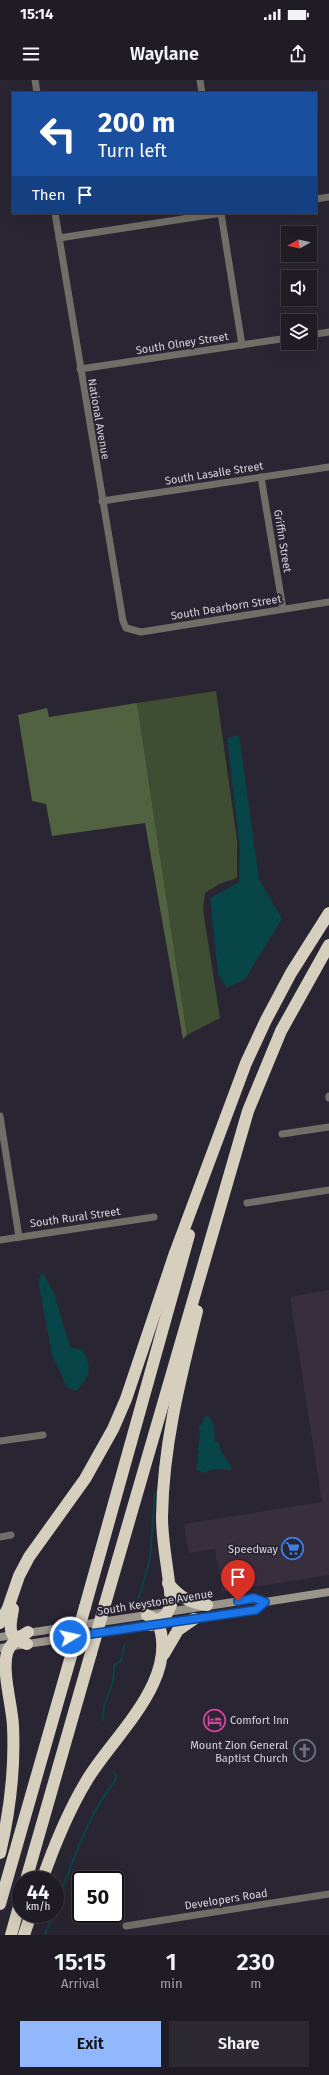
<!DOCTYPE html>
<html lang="en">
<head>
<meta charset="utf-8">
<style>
  :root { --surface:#201c26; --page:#2d2932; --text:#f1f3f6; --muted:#a2a1a7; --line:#3d3a43; --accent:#91b8fd }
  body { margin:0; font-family:"Fira Sans",sans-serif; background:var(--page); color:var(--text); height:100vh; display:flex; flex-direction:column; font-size:15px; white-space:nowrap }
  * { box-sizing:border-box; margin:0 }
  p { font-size:13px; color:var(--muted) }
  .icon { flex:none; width:22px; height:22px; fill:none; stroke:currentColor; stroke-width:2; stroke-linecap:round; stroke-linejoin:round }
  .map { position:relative; height:1855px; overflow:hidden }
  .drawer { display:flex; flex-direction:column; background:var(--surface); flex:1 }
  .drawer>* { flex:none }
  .top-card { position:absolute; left:12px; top:12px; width:305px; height:122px; border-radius:0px; box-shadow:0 4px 16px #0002,0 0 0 1px var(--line); background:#1a4fa0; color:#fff; overflow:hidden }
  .needle { width:26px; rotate:262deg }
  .buttons { position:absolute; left:281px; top:146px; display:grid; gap:8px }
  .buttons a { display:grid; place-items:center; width:36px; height:36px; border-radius:0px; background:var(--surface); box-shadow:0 4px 16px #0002,0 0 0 1px var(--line); font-size:20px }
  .speed { position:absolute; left:12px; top:1791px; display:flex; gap:8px; font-size:20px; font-weight:700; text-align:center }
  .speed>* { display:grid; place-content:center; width:52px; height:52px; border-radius:50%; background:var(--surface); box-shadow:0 4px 16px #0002,0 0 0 1px var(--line); line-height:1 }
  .speed small { font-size:10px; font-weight:400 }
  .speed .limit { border:2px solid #111; border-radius:6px; background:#fff; color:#111 }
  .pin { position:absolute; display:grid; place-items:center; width:34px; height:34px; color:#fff; margin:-41px -17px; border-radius:50% 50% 50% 0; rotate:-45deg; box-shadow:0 0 4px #0007 }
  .pin .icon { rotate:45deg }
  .me { position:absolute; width:44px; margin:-22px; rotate:81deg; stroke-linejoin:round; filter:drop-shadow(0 0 3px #0008) }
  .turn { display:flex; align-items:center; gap:14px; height:84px; padding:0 20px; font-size:18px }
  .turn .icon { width:52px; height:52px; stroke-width:2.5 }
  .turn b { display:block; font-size:28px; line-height:34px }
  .then { display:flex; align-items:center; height:38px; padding:0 20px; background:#0003; gap:8px; font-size:15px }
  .eta { display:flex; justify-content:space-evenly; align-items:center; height:68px; text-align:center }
  .eta b { font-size:24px; font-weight:600; line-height:28px }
  .cta { display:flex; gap:8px; margin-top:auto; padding:8px 20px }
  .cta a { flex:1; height:46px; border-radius:0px; background:var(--accent); color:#111; font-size:16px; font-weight:600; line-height:46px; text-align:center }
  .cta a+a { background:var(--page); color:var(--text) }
  .status { display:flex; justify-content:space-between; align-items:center; height:28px; padding:0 20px; background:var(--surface); direction:ltr }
  .status svg { height:11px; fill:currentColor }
  header { display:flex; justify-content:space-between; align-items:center; height:52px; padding:0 20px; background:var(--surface); font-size:18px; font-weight:600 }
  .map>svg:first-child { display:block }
  .commercial { fill:#382e3d }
  .green { fill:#3f4e32 }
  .forest { fill:#506240 }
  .water { fill:#084548 }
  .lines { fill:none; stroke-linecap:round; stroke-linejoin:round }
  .stream { stroke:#084548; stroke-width:2 }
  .street { stroke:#706e67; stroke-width:7 }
  .secondary { stroke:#9a958a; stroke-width:8 }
  .highway { stroke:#d7cfbe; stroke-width:12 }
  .highway-bridge { stroke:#d7cfbe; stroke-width:12 }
  .route-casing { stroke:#114b97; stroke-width:10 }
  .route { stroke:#1a73e8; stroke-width:7 }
  .labels { text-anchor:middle; stroke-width:4; stroke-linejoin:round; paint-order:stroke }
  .street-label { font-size:11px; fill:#d6d3dc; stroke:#2a2532 }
  .poi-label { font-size:11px; fill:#d6d3dc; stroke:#2a2532; text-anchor:end }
</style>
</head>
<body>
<div class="status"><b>15:14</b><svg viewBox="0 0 49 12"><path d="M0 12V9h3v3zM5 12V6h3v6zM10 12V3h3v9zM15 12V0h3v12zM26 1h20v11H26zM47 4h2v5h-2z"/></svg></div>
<header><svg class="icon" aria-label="menu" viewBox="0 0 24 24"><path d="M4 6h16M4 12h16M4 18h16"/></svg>Waylane<svg class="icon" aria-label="share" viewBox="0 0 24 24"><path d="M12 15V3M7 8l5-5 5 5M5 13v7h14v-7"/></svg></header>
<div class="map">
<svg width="329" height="1855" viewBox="0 0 329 1855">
  <rect width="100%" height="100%" fill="#2a2532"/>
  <!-- commercial -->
  <polygon class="commercial" points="329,1210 329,1495 222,1512 215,1469 189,1473 184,1444 322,1422 290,1217"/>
  <!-- green -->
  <polygon class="green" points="216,611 237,760 237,798 219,804 205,813 203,830 220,938 187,955 137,623"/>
  <!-- forest -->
  <polygon class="forest" points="137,623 187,955 183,959 145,743 52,756 46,724 32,721 18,635 47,628 49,637"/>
  <!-- water -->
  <g class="water">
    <polygon points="239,655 259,799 282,839 245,899 227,908 218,893 210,818 239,802 240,770 227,658"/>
    <path d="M 43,1193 L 54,1213 L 70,1267 L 83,1270 C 92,1289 91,1296 76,1311 L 67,1307 L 52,1274 L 38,1200 Z"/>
    <path d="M 208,1335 L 214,1345 L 215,1361 L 219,1363 C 219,1371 228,1381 232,1388 L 230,1390 L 213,1389 L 204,1393 L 196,1389 L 199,1372 L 197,1370 C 200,1364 200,1354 199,1347 L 203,1343 L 202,1339 Z"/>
  </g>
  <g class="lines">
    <!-- stream -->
    <g class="stream">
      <polyline points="139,1518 150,1478 155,1413"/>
      <path d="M 103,1640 C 100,1624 116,1608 114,1585 L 121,1581 L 125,1564"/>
      <path d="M 55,1828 C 72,1785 86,1737 115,1701 L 116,1697 L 114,1692"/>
      <polyline points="45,1855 53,1834"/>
    </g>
    <!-- street -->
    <g class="street">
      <polyline points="35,0 37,13"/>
      <polyline points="200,0 202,13"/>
      <polyline points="316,119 329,117"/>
      <polyline points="55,133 123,541 126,548 141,552 329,522"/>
      <polyline points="221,133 242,265"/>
      <polyline points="59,158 222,133"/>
      <polyline points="310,255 329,252"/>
      <polyline points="80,289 288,258"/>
      <polyline points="261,397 283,529"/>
      <polyline points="102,421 329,387"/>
      <polyline points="329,1016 329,1018"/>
      <polyline points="0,1036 19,1157"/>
      <polyline points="282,1054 329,1047"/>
      <polyline points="247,1123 329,1110"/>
      <polyline points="0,1160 154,1137"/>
      <polyline points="0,1361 43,1355"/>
      <polyline points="0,1457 11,1455"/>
      <polyline points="126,1846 329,1814"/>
    </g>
    <!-- secondary -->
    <g class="secondary">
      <polyline points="0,1557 254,1519 265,1522 329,1512"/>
      <polyline points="0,1568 256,1530 265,1522"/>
    </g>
    <!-- highway -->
    <g class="highway">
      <path d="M 168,1503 C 179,1517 190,1523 207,1525"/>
      <polyline points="105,1524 248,1031 281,951 329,865"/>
      <polyline points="85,1527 189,1155"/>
      <path d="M 13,1529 C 10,1547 6,1557 27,1564"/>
      <polyline points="0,1543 8,1528 19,1496 29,1477 85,1399 113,1349 126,1319 175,1173 246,983 266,940 291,893 329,833"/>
      <path d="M 151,1545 L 166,1535 L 171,1525 C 170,1496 162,1467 162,1437 C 163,1366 180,1299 197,1231"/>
      <polyline points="164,1574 178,1550 194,1539"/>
      <path d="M 0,1773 C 10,1731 15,1689 13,1646 C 12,1625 2,1593 7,1573 C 10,1563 20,1557 28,1552"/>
      <polyline points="26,1800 91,1573"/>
      <path d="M 42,1800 C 54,1766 68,1731 87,1700 C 114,1655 182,1598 157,1540 L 147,1535"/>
      <polyline points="0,1824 71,1576"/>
      <polyline points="11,1855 21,1819"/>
      <polyline points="24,1855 31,1834"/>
    </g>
    <!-- highway-bridge -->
    <g class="highway-bridge">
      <polyline points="91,1573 105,1524"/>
      <polyline points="71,1576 85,1527"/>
    </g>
  </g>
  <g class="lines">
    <defs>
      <polyline id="route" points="70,1557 256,1530 265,1522 254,1518 238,1521"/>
    </defs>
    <!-- route casing -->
    <use href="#route" class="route-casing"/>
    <!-- route -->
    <use href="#route" class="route"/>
  </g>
  <!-- icons -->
  <defs>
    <symbol id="supermarket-ring" viewBox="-11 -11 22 22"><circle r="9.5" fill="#2a2532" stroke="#3f7fe0" stroke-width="1.5"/><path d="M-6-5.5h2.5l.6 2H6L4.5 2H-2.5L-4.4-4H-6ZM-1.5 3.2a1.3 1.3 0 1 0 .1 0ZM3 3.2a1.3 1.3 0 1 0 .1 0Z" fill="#3f7fe0"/></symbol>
    <symbol id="hotel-ring" viewBox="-11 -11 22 22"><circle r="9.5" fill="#2a2532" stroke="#d1479c" stroke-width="1.5"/><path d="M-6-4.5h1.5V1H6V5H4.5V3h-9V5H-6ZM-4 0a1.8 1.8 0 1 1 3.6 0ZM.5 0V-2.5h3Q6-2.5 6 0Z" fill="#d1479c"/></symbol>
    <symbol id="church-ring" viewBox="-11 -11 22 22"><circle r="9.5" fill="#2a2532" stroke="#6b7280" stroke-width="1.5"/><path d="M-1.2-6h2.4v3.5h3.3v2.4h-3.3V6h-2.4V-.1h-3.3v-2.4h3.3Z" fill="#6b7280"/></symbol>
  </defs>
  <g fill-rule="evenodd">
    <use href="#supermarket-ring" x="280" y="1456" width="25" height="25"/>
    <use href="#hotel-ring" x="202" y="1628" width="25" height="25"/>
    <use href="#church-ring" x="292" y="1658" width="25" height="25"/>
  </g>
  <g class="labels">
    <!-- street labels -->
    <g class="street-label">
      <text transform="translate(182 263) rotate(-9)" y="4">South Olney Street</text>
      <text transform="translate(99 339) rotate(80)" y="4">National Avenue</text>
      <text transform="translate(214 393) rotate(-9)" y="4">South Lasalle Street</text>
      <text transform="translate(283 461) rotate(81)" y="4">Griffin Street</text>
      <text transform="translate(226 527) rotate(-9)" y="4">South Dearborn Street</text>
      <text transform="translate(75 1137) rotate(-8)" y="4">South Rural Street</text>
      <text transform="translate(155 1522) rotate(-9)" y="4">South Keystone Avenue</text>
      <text transform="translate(226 1819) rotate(-9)" y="4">Developers Road</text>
    </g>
    <!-- poi labels -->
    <g class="poi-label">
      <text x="278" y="1473">Speedway</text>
      <text x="230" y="1644" text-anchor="start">Comfort Inn</text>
      <text x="288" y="1669">Mount Zion General<tspan x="288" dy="13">Baptist Church</tspan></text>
    </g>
  </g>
</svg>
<div class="buttons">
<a><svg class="needle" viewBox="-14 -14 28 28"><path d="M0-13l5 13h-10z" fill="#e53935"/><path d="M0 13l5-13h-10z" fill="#a2a1a7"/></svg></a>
<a><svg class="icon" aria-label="sound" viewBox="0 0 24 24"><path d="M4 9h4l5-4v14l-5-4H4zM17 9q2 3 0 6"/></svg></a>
<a><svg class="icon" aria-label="layers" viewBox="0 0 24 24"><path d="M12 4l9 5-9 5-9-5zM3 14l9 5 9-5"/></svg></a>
</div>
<div class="speed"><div>44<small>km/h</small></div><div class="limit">50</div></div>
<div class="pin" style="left:238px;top:1521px;background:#d93025"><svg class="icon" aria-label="arrive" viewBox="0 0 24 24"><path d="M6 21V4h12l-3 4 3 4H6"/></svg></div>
<svg class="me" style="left:70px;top:1557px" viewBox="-20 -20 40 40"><circle r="17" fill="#1a73e8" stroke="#fff" stroke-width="3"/><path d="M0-11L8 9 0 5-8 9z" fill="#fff"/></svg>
<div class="top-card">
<div class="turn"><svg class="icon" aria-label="left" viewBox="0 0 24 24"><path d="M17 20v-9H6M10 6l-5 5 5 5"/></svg><div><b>200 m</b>Turn left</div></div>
<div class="then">Then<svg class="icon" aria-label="arrive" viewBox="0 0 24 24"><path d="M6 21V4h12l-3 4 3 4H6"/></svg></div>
</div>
</div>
<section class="drawer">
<div class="eta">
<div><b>15:15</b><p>Arrival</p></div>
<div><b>1</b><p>min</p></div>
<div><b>230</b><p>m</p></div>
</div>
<div class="cta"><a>Exit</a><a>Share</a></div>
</section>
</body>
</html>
